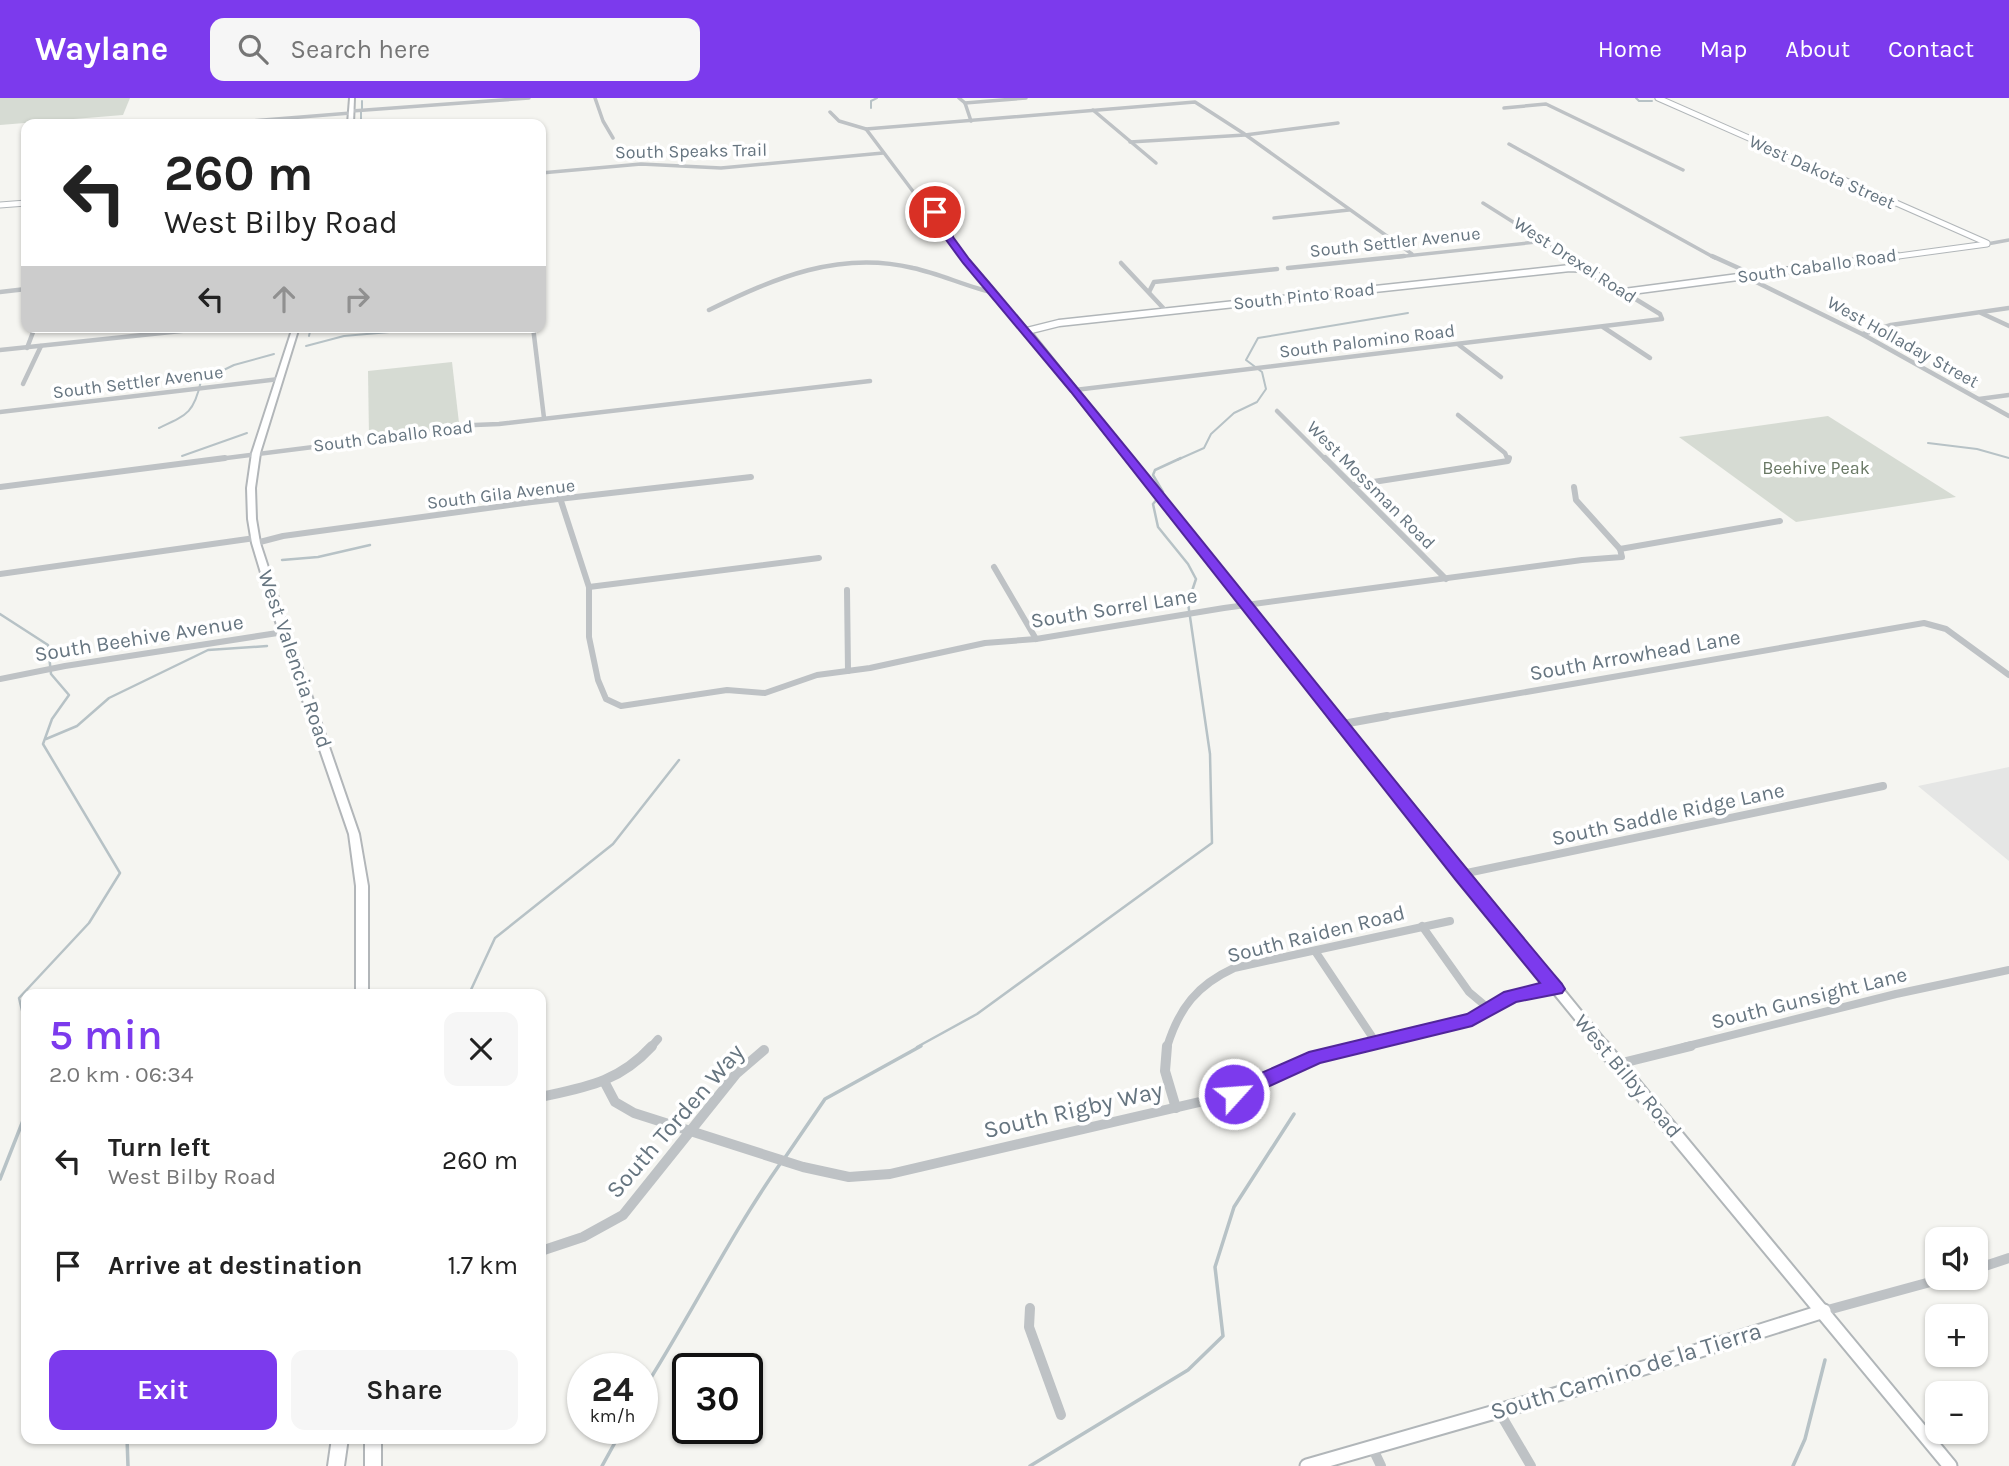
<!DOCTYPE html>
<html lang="en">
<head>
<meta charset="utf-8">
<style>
  :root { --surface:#fff; --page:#f6f6f6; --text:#222; --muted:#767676; --accent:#7c3aed }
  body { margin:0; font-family:Karla,sans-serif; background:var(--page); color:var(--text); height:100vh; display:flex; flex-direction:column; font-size:26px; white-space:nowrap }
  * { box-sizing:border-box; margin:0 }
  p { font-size:23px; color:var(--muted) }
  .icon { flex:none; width:38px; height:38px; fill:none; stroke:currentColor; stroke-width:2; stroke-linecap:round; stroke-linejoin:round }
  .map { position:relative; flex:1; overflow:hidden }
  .drawer { position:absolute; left:21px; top:891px; width:525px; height:455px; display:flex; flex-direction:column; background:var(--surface); border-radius:14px; box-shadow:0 2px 5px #0004 }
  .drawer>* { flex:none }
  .top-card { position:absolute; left:21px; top:21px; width:525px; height:214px; border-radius:14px; box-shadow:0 2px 5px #0004; background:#fff; color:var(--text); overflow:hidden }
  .tools { position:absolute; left:1925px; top:1129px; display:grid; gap:14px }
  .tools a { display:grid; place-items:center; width:63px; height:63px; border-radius:14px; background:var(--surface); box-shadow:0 2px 5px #0004; font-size:35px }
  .speed { position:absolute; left:567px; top:1255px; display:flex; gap:14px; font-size:35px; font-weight:700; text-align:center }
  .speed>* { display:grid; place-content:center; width:91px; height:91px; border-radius:50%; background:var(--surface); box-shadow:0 2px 5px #0004; line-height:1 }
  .speed small { font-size:18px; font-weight:400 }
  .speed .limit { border:4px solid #111; border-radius:10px; background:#fff; color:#111 }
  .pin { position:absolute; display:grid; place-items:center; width:60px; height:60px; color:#fff; margin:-30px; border:4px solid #fff; border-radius:50%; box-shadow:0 2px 7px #0007 }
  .me { position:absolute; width:77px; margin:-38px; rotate:64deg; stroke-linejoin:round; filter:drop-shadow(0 0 5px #0008) }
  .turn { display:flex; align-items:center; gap:24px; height:147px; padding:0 28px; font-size:32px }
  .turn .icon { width:91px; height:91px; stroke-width:2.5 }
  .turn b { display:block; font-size:49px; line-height:60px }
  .lanes { display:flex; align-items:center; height:66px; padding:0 28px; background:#0003; justify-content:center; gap:35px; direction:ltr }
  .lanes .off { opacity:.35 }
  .round { display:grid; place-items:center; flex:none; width:74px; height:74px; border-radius:14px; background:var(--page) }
  .headline { display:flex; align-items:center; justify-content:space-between; height:119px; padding:0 28px }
  h1 { font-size:42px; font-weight:600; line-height:52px; color:var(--accent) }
  .button { display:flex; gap:14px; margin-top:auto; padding:14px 28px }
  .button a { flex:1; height:80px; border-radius:14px; background:var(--accent); color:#fff; font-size:28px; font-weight:600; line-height:80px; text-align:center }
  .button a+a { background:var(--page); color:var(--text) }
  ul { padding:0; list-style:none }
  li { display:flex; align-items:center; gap:21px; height:105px; padding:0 28px }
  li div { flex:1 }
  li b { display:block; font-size:26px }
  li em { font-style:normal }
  header { display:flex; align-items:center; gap:42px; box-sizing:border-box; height:98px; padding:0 35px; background:var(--accent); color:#fff }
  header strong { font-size:33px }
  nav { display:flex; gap:38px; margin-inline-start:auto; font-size:24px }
  .search { width:490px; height:63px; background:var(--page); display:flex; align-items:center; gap:18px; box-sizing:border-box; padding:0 24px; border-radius:14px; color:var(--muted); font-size:26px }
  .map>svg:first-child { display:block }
  .built { fill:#e5e6e5 }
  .green { fill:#d6dbd3 }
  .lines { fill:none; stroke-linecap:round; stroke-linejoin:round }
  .stream-far2 { stroke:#b7c2c6; stroke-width:2 }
  .stream-far1 { stroke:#b7c2c6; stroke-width:2.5 }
  .stream { stroke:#b7c2c6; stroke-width:3.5 }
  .secondary-far4-casing { stroke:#b1b6b9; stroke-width:7 }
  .secondary-far3-casing { stroke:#b1b6b9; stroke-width:9 }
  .secondary-far2-casing { stroke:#b1b6b9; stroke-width:10 }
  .secondary-far1-casing { stroke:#b1b6b9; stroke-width:14 }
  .secondary-casing { stroke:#b1b6b9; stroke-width:17 }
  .primary-casing { stroke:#b2b6b9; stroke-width:4 }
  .street-far4 { stroke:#bec2c5; stroke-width:3.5 }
  .street-far3 { stroke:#bec2c5; stroke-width:4.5 }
  .street-far2 { stroke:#bec2c5; stroke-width:6 }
  .street-far1 { stroke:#bec2c5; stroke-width:8 }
  .street { stroke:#bec2c5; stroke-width:10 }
  .secondary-far4 { stroke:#fff; stroke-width:5 }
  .secondary-far3 { stroke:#fff; stroke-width:6 }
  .secondary-far2 { stroke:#fff; stroke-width:8 }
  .secondary-far1 { stroke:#fff; stroke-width:10 }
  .secondary { stroke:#fff; stroke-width:13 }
  .primary { fill:#fff; fill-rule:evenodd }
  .route { fill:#7c3aed; stroke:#51269a; stroke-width:2 }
  .labels { text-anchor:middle; stroke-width:7; stroke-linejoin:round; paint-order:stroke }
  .far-street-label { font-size:18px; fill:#667580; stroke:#fff }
  .far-park-label { font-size:18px; fill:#697864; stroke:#fff }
  .street-label { font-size:21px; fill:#667580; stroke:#fff }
  .near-street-label { font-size:24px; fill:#667580; stroke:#fff }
</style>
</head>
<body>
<header>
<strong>Waylane</strong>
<div class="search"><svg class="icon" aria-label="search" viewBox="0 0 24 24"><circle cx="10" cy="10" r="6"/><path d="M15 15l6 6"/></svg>Search here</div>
<nav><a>Home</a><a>Map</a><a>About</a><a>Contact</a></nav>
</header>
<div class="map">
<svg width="2009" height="1368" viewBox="0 0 2009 1368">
  <rect width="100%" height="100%" fill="#f5f5f1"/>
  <!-- built -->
  <polygon class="built" points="2009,669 2009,763 1918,688"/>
  <!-- green -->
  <g class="green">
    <polygon points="0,0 130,0 123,17 0,27"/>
    <polygon points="452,264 459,325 424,333 369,339 368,273"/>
    <polygon points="1828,318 1956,399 1796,424 1679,339"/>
  </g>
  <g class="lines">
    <!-- stream-far2 -->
    <g class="stream-far2">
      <polyline points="1636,0 1639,3 1652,3"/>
      <polyline points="362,3 362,11"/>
      <polyline points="871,10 871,3 877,0"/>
      <polyline points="361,13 361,26"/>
      <polyline points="309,238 311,229"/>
      <polyline points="306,248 344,238 401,233 408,229"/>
      <path d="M 159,330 C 187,317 194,315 201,283 L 234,267 L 274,256"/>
      <polyline points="1928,345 1977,351 2009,360"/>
      <polyline points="182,358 247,335"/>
      <polyline points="1177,362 1204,350 1211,336 1234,315 1257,304 1266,291 1262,274 1246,262 1258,240 1408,215"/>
    </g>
    <!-- stream-far1 -->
    <g class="stream-far1">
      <polyline points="282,462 318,459 370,447"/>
      <polyline points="0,516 48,547 51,576 69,597 52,621 43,646 120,775 89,825 19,900 26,929"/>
      <polyline points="46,641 77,628 109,600 208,552 267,548"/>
      <polyline points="469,896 495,840 613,746 679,662"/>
      <polyline points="917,949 977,916 1212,745 1210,656 1188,505 1196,481 1188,466 1158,429 1153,406 1163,394 1153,377 1155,372 1181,360"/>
    </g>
    <!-- stream -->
    <g class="stream">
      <polyline points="784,1061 825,1001 921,948"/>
      <polyline points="0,1081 26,1015"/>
      <path d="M 642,1294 C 690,1219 729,1139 780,1066"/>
      <polyline points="127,1340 128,1368"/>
      <polyline points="602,1368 623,1330"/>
      <polyline points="1030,1368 1188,1272 1223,1238 1215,1169 1234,1109 1294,1016"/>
      <polyline points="1793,1368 1805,1341 1825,1262"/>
    </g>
    <defs>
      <g id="secondary-far4">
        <polyline points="1658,0 1987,145"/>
        <polyline points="0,107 26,105"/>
        <polyline points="1884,160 1987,146"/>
      </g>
      <polyline id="secondary-far3" points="1130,362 1027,233 1059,225 1570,170 1586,171 1624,194 1897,158"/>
      <polyline id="secondary-far2" points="1129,360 1336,620"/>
      <polyline id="secondary-far1" points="1334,618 1604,949"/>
      <g id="secondary">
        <polyline points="1602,948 1950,1368"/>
        <polyline points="1307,1368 1596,1285 1824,1213"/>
      </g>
      <g id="primary">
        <polygon points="350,0 354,0 353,26 348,26"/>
        <polygon points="293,229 299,229 260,355 255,390 256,421 260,445 284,518 359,736 368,788 368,896 356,896 356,788 349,736 274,518 252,445 248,421 247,390 252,355"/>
        <polygon points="332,1340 348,1340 344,1368 328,1368"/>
        <rect x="365" y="1340" width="16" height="28"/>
      </g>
    </defs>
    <!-- secondary-far4 casing -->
    <use href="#secondary-far4" class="secondary-far4-casing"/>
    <!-- secondary-far3 casing -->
    <use href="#secondary-far3" class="secondary-far3-casing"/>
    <!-- secondary-far2 casing -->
    <use href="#secondary-far2" class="secondary-far2-casing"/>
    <!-- secondary-far1 casing -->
    <use href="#secondary-far1" class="secondary-far1-casing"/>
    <!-- secondary casing -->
    <use href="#secondary" class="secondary-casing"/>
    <!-- primary casing -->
    <use href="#primary" class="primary-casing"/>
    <!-- street-far4 -->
    <g class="street-far4">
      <polyline points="595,0 603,23 613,40"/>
      <polyline points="959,0 965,5 971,23"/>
      <polyline points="965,5 1026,0"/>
      <polyline points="1504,10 1546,6 1683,72"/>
      <polyline points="1093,12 1156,65"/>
      <polyline points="352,13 529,0"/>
      <polyline points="830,14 839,23 866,31 918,100 932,107 938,118 949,127 949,139 964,160"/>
      <polyline points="214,26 351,15"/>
      <polyline points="866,31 1195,4 1243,35 1412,156"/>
      <polyline points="1130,44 1245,37 1338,25"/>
      <polyline points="1509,46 1715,160"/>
      <polyline points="541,75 641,66 721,70 883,55"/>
      <polyline points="1483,105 1570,160"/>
      <polyline points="1274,120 1349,112"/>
      <polyline points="1987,146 2009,142"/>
      <polyline points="1387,160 1546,143"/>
    </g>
    <!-- street-far3 -->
    <g class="street-far3">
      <polyline points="962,158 1027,233"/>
      <polyline points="1568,158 1583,170"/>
      <polyline points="1712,158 1754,177"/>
      <polyline points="1121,165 1166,213"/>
      <polyline points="1288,170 1404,158"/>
      <polyline points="1744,178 1862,236 2009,318"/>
      <polyline points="0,194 26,191"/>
      <polyline points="1149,194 1154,184 1277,171"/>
      <path d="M 709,212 C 775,180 839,152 913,170 C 941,176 967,189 995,195"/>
      <polyline points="1981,215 2009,228"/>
      <polyline points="533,229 544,320"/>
      <polyline points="1603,229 1650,260"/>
      <polyline points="1863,236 1891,227 2009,210"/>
      <polyline points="1459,247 1501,279"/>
      <polyline points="27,250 35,229"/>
      <polyline points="0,252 219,229"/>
      <polyline points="23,286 41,248"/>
      <polyline points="1075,292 1662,221 1660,216 1624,194"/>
      <polyline points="1979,301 2009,297"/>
      <polyline points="1277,313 1326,362"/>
      <polyline points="0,314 279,281"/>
      <polyline points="1458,317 1505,355 1508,362"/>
      <polyline points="211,362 424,335 450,328 499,326 870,283"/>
    </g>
    <!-- street-far2 -->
    <g class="street-far2">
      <polyline points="1325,360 1446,481"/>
      <polyline points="1354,387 1508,363 1509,360"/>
      <polyline points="0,389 225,360"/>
      <polyline points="1574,389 1576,402 1620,451"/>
      <polyline points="561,403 589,489 589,539 598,582 606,601 621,608 727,592 765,595 817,577 870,570 985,545 1036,541 1224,510 1582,462 1622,459 1620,451 1780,423"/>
      <polyline points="256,445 283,438 532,404 751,379"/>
      <polyline points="994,469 1036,541"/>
      <polyline points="0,476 255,440"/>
      <polyline points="589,489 819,460"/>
      <polyline points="847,492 848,573"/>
      <polyline points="0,581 65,568 284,534"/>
      <polyline points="1376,620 1924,525 1946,531 2009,577"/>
    </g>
    <!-- street-far1 -->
    <g class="street-far1">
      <polyline points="1343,626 1387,618"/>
      <polyline points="1462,776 1883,688"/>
      <polyline points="1422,828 1469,894 1488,910"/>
      <polyline points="1315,853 1375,943"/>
      <polyline points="651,949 658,941"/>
      <path d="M 1167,949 C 1179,910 1197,887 1234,870 L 1450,823"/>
      <polyline points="1356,949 1472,921 1510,899 1555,891"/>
      <polyline points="1684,949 1896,896 2009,872"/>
    </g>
    <!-- street -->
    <g class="street">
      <polyline points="1167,948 1165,973 1176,1010"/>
      <polyline points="1618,966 1691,948"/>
      <polyline points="605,985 615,1004 634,1015 803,1069 849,1079 890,1076 1234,996 1316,959 1363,948"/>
      <path d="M 541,999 C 587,989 619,984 652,948"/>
      <polyline points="541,1153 583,1139 623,1117 736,976 764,952"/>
      <polyline points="1976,1171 2009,1160"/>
      <polyline points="1030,1210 1029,1229 1061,1317"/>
      <polyline points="1824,1213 1945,1180"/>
      <polyline points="1498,1312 1531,1368"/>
      <polyline points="1372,1349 1381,1368"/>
    </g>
    <!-- secondary-far4 -->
    <use href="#secondary-far4" class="secondary-far4"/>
    <!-- secondary-far3 -->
    <use href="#secondary-far3" class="secondary-far3"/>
    <!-- secondary-far2 -->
    <use href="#secondary-far2" class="secondary-far2"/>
    <!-- secondary-far1 -->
    <use href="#secondary-far1" class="secondary-far1"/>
    <!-- secondary -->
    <use href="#secondary" class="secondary"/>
    <!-- primary -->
    <use href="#primary" class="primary"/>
  </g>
  <!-- route -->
  <path class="route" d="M 932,112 L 938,112 L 953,127 L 953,139 L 969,161 C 1172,398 1361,647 1562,886 L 1565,891 L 1562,895 L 1516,904 L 1472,928 L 1320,965 L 1241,1001 L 1234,1003 L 1227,1001 L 1224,996 L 1227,990 L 1309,954 L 1467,916 L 1504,894 L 1540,885 L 1455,781 L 1071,294 L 963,165 L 944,139 L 944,128 L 932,116 Z"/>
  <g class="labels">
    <!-- far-street labels -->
    <g class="far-street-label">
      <text transform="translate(691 53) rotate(-1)" y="6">South Speaks Trail</text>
      <text transform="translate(1822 74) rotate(24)" y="6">West Dakota Street</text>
      <text transform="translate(1395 144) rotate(-6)" y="6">South Settler Avenue</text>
      <text transform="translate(1575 162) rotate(33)" y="6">West Drexel Road</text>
      <text transform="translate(1817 168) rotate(-8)" y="6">South Caballo Road</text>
      <text transform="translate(1304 198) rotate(-6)" y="6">South Pinto Road</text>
      <text transform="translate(1367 243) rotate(-7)" y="6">South Palomino Road</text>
      <text transform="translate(1903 244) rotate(29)" y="6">West Holladay Street</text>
      <text transform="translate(138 284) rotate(-7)" y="6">South Settler Avenue</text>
      <text transform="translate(393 338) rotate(-7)" y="6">South Caballo Road</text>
      <text transform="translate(1371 387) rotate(45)" y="6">West Mossman Road</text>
      <text transform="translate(501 396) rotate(-7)" y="6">South Gila Avenue</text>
    </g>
    <!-- far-park labels -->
    <g class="far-park-label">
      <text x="1816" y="376">Beehive Peak</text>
    </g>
    <!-- street labels -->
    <g class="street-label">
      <text transform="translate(1114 510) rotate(-9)" y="7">South Sorrel Lane</text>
      <text transform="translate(139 540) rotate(-9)" y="7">South Beehive Avenue</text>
      <text transform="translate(1635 557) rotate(-10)" y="7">South Arrowhead Lane</text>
      <text transform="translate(295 561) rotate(71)" y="7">West Valencia Road</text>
      <text transform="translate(1668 716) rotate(-12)" y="7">South Saddle Ridge Lane</text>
      <text transform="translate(1316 836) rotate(-14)" y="7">South Raiden Road</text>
      <text transform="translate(1809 900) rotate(-14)" y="7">South Gunsight Lane</text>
      <text transform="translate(1628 978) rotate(50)" y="7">West Bilby Road</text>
    </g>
    <!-- near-street labels -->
    <g class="near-street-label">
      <text transform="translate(1073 1012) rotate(-13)" y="8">South Rigby Way</text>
      <text transform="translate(675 1023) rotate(-49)" y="8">South Torden Way</text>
      <text transform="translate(1626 1273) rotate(-17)" y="8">South Camino de la Tierra</text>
    </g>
  </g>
</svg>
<div class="tools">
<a><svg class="icon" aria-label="sound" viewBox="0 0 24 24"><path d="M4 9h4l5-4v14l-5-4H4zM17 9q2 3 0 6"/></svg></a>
<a>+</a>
<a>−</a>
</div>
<div class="speed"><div>24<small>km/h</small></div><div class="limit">30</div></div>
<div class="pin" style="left:935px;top:114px;background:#d93025"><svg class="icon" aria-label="arrive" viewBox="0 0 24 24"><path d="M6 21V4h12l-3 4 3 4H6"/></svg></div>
<svg class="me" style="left:1234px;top:996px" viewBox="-20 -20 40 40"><circle r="17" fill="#7c3aed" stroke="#fff" stroke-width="3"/><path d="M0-11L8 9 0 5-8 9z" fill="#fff"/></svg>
<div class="top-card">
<div class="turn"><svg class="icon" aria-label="left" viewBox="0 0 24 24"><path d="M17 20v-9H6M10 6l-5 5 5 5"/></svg><div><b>260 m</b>West Bilby Road</div></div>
<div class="lanes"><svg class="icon" aria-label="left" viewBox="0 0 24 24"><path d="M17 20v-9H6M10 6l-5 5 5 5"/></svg><svg class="icon off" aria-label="ahead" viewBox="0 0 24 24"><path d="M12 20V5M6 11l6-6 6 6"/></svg><svg class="icon off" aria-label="right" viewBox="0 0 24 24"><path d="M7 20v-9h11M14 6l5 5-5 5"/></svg></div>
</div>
<section class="drawer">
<div class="headline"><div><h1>5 min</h1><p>2.0 km · 06:34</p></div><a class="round"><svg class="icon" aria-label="close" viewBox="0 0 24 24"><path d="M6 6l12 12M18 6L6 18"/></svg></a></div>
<ul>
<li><svg class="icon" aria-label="left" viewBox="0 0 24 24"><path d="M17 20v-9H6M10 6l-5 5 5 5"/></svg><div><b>Turn left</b><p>West Bilby Road</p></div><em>260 m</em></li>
<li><svg class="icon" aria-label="arrive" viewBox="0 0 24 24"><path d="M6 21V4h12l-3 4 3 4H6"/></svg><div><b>Arrive at destination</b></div><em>1.7 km</em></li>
</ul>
<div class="button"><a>Exit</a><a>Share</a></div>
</section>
</div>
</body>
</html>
